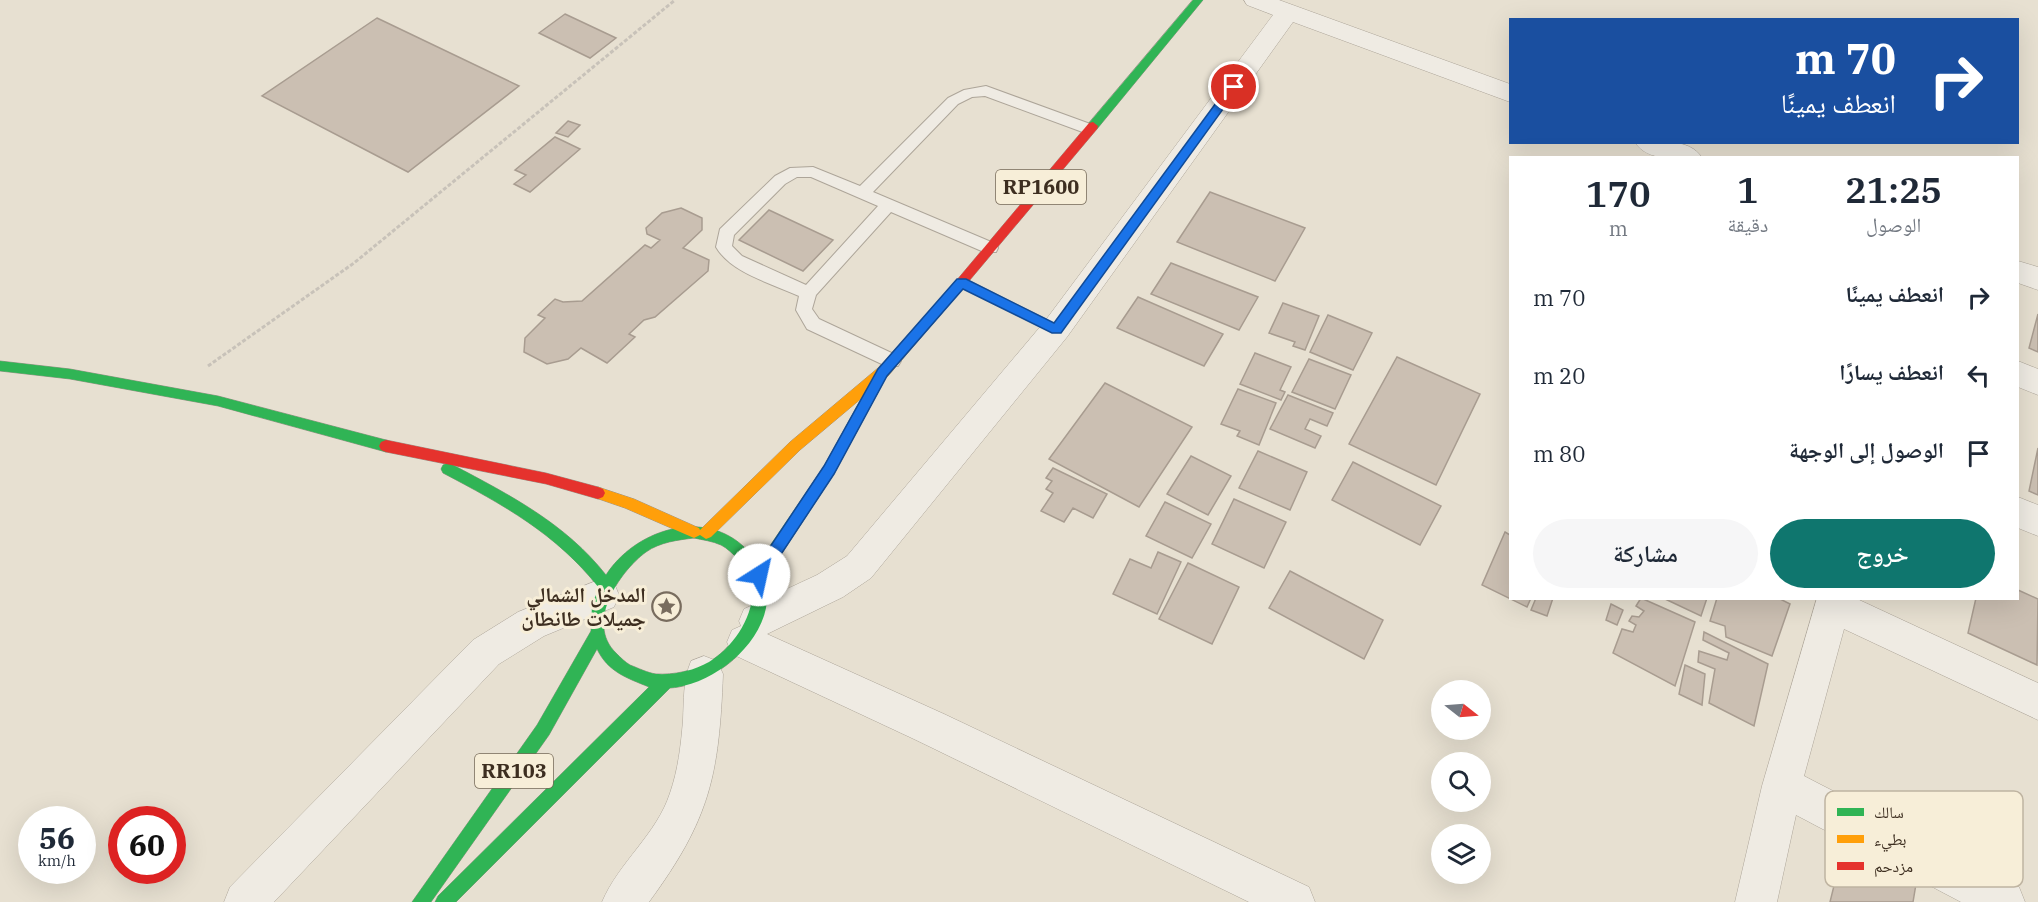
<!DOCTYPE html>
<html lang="ar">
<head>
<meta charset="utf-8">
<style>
  :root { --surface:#fff; --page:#f6f6f7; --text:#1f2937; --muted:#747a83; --accent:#0f766e }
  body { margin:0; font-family:"IBM Plex Serif","Noto Naskh Arabic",serif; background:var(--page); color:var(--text); direction:rtl; height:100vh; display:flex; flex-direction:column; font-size:22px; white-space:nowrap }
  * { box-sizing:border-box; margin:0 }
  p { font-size:20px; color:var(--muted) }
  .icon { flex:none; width:33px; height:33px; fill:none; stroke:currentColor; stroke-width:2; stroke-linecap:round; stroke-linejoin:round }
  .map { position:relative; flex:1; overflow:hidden; direction:ltr }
  .side { position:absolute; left:1509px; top:156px; width:510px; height:444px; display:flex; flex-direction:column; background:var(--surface); border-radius:0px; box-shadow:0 6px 24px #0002; direction:rtl }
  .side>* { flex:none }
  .hud { position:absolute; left:1509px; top:18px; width:510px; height:126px; border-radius:0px; box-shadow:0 6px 24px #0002; direction:rtl; background:#1a4fa0; color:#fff; overflow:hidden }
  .needle { width:39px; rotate:107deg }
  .controls { position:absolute; left:1431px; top:680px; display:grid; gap:12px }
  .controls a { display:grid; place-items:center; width:60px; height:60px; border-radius:50%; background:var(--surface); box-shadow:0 6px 24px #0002; font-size:30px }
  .speed { position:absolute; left:18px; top:806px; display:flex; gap:12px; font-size:30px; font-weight:700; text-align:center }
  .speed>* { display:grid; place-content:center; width:78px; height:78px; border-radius:50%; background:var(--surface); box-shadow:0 6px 24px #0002; line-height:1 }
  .speed small { font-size:15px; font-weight:400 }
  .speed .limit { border:9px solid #d22; background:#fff; color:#111 }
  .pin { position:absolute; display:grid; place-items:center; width:51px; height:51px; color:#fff; margin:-26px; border:3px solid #fff; border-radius:50%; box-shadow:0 2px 6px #0007 }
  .me { position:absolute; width:66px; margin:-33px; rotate:35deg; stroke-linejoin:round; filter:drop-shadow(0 0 4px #0008) }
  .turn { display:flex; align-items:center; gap:21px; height:126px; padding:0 24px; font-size:27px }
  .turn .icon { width:78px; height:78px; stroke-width:2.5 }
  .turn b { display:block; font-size:42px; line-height:51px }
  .eta { display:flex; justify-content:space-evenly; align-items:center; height:102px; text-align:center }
  .eta b { font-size:36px; font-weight:600; line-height:42px }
  .cta { display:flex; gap:12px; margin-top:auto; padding:12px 24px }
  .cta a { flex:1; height:69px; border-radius:36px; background:var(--accent); color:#fff; font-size:24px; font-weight:600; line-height:69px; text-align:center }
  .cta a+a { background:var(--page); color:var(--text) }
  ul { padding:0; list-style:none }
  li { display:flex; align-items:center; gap:18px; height:78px; padding:0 24px }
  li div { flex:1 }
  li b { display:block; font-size:22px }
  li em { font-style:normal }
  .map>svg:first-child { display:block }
  .building { fill:#cbbfb2; stroke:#a89c90; stroke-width:1.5 }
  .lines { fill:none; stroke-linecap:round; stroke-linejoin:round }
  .lane-casing { stroke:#ada599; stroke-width:2 }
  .street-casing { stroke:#ada599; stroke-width:1 }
  .fast-casing { stroke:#9c958a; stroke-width:1 }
  .slow-casing { stroke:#9c958a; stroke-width:1 }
  .jam-casing { stroke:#9c958a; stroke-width:1 }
  .path { stroke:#c8c2b9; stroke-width:3; stroke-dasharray:4 2; stroke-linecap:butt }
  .lane { fill:#efebe3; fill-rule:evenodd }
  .street { fill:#efebe3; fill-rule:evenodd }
  .fast { fill:#30b455; fill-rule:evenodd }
  .slow { fill:#ff9f0a; fill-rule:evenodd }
  .jam { fill:#e5322d; fill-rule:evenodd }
  .route { fill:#1a73e8; stroke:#114b97; stroke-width:1.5 }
  .labels { text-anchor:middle; stroke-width:6; stroke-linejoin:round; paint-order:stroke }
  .shield { fill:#f7eed8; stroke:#756857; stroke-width:1.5 }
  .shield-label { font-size:20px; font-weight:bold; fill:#3d2e20 }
  .poi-label { font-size:21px; font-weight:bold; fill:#3d2e20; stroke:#f7eed8; text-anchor:end }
  .key { fill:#f7eed8; stroke:#bfb4a1; stroke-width:1.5 }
  .key-label { font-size:16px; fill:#3d2e20 }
</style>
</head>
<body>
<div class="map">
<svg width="2038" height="902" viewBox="0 0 2038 902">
  <rect width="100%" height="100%" fill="#e7e0d1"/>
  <!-- building -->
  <g class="building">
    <polygon points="565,14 616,38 590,58 539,33"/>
    <polygon points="377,18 519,86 408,172 262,96"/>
    <polygon points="568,121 580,125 568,137 556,133"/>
    <polygon points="555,137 580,149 530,192 514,184 526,175 515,170"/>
    <polygon points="1210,192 1305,228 1275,281 1177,242"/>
    <polygon points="681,208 702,218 702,230 683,248 709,260 708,271 655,317 644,320 629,334 635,337 607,363 581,348 568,359 547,364 524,352 525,338 545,318 538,315 555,299 563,302 582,301 645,245 651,248 660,240 647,234 646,228 662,213"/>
    <polygon points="769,210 833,240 803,271 739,240"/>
    <polygon points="1171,263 1258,297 1239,330 1151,294"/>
    <polygon points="1138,297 1223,334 1204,366 1117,328"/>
    <polygon points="1283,303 1319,316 1305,350 1293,346 1295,342 1269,333"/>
    <polygon points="2038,314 2038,352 2029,348"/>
    <polygon points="1328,315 1372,333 1353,370 1310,352"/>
    <polygon points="1255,353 1291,367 1280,390 1285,392 1281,400 1240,384"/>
    <polygon points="1397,357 1480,394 1436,485 1349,444"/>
    <polygon points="1309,359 1351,375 1335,409 1292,392"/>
    <polygon points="1105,383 1192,427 1139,507 1049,459"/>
    <polygon points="1238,389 1276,403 1259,445 1237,436 1240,431 1221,424"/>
    <polygon points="1288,395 1333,413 1327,426 1310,419 1305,429 1321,436 1315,448 1270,429"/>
    <polygon points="2038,448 2038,495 2029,491"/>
    <polygon points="1258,451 1307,472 1290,510 1239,488"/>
    <polygon points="1191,456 1231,476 1208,515 1167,494"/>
    <polygon points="1353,462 1441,506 1420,545 1332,500"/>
    <polygon points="1053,468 1107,494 1093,518 1073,508 1064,522 1041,511 1053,493 1046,489 1052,481 1046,478"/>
    <polygon points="1234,499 1286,522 1264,568 1212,544"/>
    <polygon points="1165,502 1211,524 1192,558 1146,536"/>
    <polygon points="1505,532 1510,535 1510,598 1531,598 1527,607 1482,585"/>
    <polygon points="1158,552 1181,562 1157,614 1113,594 1130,559 1151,568"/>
    <polygon points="1188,563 1239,587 1212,644 1159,619"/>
    <polygon points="1290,571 1383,620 1364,659 1269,608"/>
    <polygon points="2018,590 2038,599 2037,665 1968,633 1976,598 2018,598"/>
    <polygon points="1536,598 1553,598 1547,616 1531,610"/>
    <polygon points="1641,598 1695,622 1675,686 1613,653 1622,629 1633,632 1636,625 1629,621 1632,616 1639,617 1644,611 1636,606"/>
    <polygon points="1663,598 1707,598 1701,616"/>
    <polygon points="1717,598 1778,598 1790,604 1772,656 1726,637 1725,626 1710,621"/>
    <polygon points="1611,604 1623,610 1617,625 1606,620"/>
    <polygon points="1704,632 1768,664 1754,726 1709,703 1715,669 1698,662 1699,651 1727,660 1729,653 1703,640"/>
    <polygon points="1685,665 1705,674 1702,705 1679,694"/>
    <polygon points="1846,837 1918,872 1913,902 1830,902"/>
  </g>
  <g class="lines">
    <defs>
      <path id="lane" d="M 986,86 L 1093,125 L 1095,129 L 1088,134 L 985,96 L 972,97 L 958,104 L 873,192 L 996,244 L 998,248 L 996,252 L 984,252 L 891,212 L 816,295 L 812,309 L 819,319 L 898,356 L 901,361 L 898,366 L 886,366 L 807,329 L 796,310 L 799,296 C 773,284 731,273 716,247 L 720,229 L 775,176 L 790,168 L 813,167 L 860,186 L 948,98 L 964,90 ZM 797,177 L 811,177 L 878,206 L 806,285 L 742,256 L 732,246 L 734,235 L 785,184 Z"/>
      <g id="street">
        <polygon points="1244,0 1279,0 1510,84 1510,102 1293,22 1067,337 871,578 843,597 767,634 944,714 1309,887 1315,902 1249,902 916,740 732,654 727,642 732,630 741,626 739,621 744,609 817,575 847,556 1045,321 1273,15 1247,5"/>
        <path d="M 1635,142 C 1655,142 1690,137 1702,158 C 1682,158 1647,163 1635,142 Z"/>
        <polygon points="2018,261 2038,267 2038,290 2018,283"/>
        <polygon points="2018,361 2038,369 2038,395 2018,387"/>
        <polygon points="2018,497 2038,505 2038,536 2018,528"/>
        <polygon points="601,579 614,583 619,595 614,607 544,636 499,664 274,902 224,902 230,887 473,640 518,612"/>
        <polygon points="1817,598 1855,598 2038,683 2038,720 1844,629 1804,776 2019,887 2025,902 1961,902 1796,815 1777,902 1735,902 1762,786"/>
        <path d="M 704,656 L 717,661 L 723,674 C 719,776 710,819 649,902 L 602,902 C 619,862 657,834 670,793 C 678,770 681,745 683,720 C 684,700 683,680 691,661 Z"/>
      </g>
      <g id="fast">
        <polygon points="1193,0 1203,0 1097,129 1089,129 1089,123"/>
        <polygon points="962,277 1060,326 1062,329 1060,332 1052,332 958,285 956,282"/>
        <polygon points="0,361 70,369 218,396 386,440 391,442 393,446 391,450 386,452 218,406 70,379 0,371"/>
        <path d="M 876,380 L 882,385 L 834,474 L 765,579 C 780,632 718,685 670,688 L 456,902 L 435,902 L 438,896 L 649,687 C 627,678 608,672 597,649 L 549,735 L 431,902 L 412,902 L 537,725 L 591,631 L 592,604 L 599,588 C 557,534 502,504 443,473 L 441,469 L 443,465 L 448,463 L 453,465 C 510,495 566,524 606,575 C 634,531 701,508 743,546 C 749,551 755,556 759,562 L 824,466 L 871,381 ZM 694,538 C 703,540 712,541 721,545 C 727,548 733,554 738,559 C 771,590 741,643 709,662 C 693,671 674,675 656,674 C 648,673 638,668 630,665 C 625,662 621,658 616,653 C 585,623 619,572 646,552 C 660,542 678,540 694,538 Z"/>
      </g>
      <polygon id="slow" points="944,298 948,300 950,303 948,306 888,376 800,450 711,537 706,539 700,535 694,538 625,508 593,497 591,493 593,489 598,487 634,499 699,528 700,530 790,442 878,368 940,300"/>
      <g id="jam">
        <polygon points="1093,122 1098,126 1097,129 948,306 940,306 938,303 940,300 1089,123"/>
        <polygon points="386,440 546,473 598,487 603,489 605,493 603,497 598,499 546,484 386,452 381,450 379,446 381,442"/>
      </g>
    </defs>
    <!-- lane casing -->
    <use href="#lane" class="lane-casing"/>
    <!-- street casing -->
    <use href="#street" class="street-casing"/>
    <!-- fast casing -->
    <use href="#fast" class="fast-casing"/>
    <!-- slow casing -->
    <use href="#slow" class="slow-casing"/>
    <!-- jam casing -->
    <use href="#jam" class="jam-casing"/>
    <!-- path -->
    <polyline class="path" points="208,366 354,263 675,0"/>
    <!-- lane -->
    <use href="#lane" class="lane"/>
    <!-- street -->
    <use href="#street" class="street"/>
    <!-- fast -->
    <use href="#fast" class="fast"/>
    <!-- slow -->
    <use href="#slow" class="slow"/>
    <!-- jam -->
    <use href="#jam" class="jam"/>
  </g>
  <!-- route -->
  <polygon class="route" points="1230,84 1239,87 1061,333 1052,333 963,289 887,376 834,474 764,580 754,580 752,575 754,571 824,466 878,369 957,279 966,279 1054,323"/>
  <!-- icons -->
  <defs>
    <symbol id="sight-ring" viewBox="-11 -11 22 22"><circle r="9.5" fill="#f7eed8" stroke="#786c5e" stroke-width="1.5"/><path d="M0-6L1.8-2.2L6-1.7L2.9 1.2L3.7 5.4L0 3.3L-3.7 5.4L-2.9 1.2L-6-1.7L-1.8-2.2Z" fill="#786c5e"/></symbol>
  </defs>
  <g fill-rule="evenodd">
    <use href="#sight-ring" x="650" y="590" width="33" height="33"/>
  </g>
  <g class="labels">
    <!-- shield labels -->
    <g class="shield">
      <rect x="996" y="170" width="90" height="34" rx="4.5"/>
      <rect x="475" y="754" width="78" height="34" rx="4.5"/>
    </g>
    <g class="shield-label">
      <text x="1041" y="194">RP1600</text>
      <text x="514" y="778">RR103</text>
    </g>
    <!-- poi labels -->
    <g class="poi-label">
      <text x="646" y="602">المدخل الشمالي<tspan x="646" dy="24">جميلات طانطان</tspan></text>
    </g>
  </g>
  <!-- legend -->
  <rect x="1825" y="791" width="198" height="96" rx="9" class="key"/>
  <rect x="1837" y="808" width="27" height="8" fill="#30b455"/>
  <rect x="1837" y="835" width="27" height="8" fill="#ff9f0a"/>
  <rect x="1837" y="862" width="27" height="8" fill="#e5322d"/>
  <g class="key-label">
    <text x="1874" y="818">سالك</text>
    <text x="1874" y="845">بطيء</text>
    <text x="1874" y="872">مزدحم</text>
  </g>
</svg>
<div class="controls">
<a><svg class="needle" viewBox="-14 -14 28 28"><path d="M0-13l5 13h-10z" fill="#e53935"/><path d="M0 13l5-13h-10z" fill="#747a83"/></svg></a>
<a><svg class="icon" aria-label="search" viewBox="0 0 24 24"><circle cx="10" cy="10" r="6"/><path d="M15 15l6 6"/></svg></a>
<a><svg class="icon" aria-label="layers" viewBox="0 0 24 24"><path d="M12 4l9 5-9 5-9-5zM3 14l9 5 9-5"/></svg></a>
</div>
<div class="speed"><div>56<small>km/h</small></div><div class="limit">60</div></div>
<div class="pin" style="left:1234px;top:87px;background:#d93025"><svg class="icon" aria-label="arrive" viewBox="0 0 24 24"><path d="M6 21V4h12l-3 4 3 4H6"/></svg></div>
<svg class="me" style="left:759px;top:575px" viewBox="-20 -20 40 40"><circle r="19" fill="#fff"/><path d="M0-13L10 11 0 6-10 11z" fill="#1a73e8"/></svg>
<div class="hud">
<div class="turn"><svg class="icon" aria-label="right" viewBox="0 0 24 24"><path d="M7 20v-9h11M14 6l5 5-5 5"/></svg><div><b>70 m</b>انعطف يمينًا</div></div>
</div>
<section class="side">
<div class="eta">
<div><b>21:25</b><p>الوصول</p></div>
<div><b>1</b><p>دقيقة</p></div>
<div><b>170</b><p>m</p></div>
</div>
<ul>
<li><svg class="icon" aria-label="right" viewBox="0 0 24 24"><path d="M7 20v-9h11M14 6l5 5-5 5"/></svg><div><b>انعطف يمينًا</b></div><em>70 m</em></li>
<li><svg class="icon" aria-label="left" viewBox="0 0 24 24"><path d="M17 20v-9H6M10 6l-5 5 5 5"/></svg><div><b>انعطف يسارًا</b></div><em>20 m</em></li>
<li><svg class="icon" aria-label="arrive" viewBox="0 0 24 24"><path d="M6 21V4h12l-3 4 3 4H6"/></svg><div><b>الوصول إلى الوجهة</b></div><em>80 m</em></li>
</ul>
<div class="cta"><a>خروج</a><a>مشاركة</a></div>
</section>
</div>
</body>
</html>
